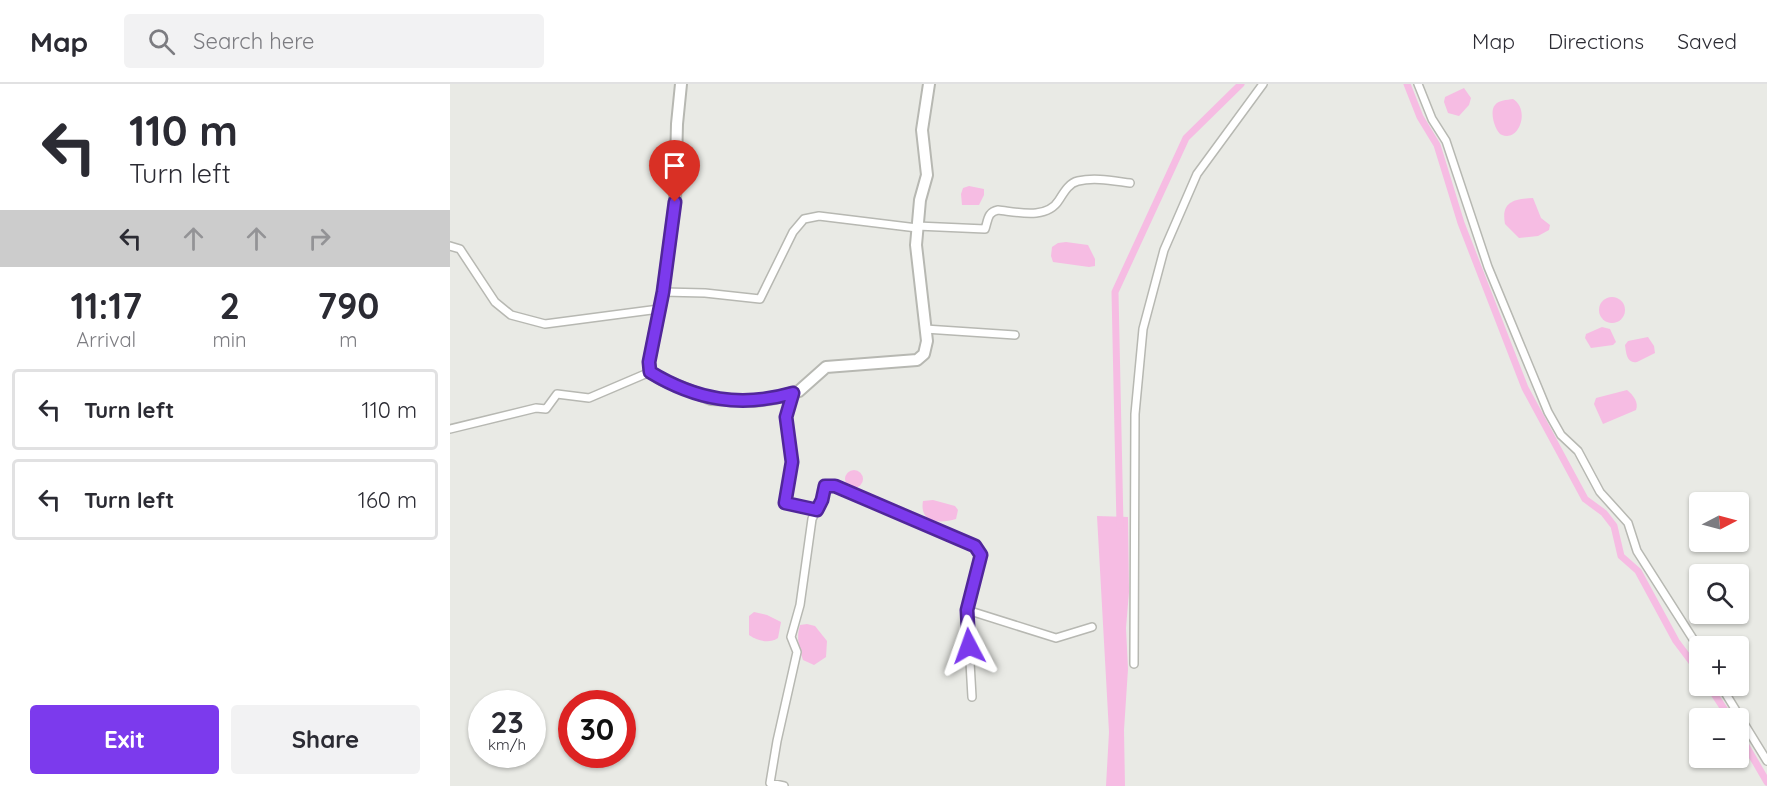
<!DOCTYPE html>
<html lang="en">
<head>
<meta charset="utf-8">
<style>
  :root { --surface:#fff; --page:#f2f2f3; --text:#2b2b33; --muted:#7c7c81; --line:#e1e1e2; --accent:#7c3aed }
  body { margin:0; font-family:Quicksand,sans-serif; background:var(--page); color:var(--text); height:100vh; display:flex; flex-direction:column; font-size:22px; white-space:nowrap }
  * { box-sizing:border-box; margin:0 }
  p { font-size:20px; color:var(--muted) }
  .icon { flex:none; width:33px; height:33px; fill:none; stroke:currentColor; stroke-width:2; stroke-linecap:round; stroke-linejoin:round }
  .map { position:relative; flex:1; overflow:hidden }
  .drawer { display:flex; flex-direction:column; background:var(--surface); width:450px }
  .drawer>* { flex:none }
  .hud { background:#fff; color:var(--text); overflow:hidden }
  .needle { width:39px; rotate:84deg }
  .fabs { position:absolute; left:1239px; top:408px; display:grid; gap:12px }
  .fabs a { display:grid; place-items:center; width:60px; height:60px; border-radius:6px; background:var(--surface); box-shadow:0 2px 4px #0004; font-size:30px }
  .speed { position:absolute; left:18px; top:606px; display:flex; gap:12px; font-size:30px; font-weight:700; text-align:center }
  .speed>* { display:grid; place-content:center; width:78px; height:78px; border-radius:50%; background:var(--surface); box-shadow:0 2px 4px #0004; line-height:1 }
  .speed small { font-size:15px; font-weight:400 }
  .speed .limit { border:9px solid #d22; background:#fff; color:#111 }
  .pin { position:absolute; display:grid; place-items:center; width:51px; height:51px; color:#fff; margin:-62px -26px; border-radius:50% 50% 50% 0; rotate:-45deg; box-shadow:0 0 6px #0007 }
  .pin .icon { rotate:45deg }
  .me { position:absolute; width:66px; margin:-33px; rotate:356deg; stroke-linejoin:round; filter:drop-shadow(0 0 4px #0008) }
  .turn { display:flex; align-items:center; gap:21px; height:126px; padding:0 30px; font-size:27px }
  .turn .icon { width:78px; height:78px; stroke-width:2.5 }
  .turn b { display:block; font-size:42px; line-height:51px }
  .lanes { display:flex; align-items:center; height:57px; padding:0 30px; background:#0003; justify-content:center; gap:30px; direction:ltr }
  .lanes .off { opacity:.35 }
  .eta { display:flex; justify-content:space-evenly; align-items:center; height:102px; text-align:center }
  .eta b { font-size:36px; font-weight:800; line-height:42px }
  .action { display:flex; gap:12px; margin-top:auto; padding:12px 30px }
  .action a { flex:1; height:69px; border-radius:6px; background:var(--accent); color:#fff; font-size:24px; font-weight:800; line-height:69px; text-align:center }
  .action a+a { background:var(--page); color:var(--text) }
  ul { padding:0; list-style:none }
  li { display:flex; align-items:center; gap:18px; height:81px; margin:0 12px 9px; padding:0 18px; border:3px solid var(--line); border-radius:6px }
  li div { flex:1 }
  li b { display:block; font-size:22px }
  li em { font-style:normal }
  header { display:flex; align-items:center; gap:36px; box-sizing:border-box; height:84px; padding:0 30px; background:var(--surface); border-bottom:2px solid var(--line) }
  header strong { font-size:28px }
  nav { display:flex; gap:33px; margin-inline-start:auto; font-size:21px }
  .search { width:420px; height:54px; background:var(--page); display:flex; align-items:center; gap:15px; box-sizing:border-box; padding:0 21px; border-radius:6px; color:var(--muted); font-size:22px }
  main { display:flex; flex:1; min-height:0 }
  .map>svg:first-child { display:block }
  .water { fill:#f6bce3 }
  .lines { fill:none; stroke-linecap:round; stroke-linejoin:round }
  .canal { stroke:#f6bce3; stroke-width:7 }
  .street-casing { stroke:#b7b8b2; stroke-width:10 }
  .secondary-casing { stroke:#b7b8b2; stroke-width:14 }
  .street { stroke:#fff; stroke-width:7 }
  .secondary { stroke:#fff; stroke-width:10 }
  .route-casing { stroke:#51269a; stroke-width:15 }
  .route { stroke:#7c3aed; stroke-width:10 }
</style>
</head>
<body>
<header>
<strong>Map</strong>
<div class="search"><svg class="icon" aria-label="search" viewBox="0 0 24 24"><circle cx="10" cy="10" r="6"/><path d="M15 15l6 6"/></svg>Search here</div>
<nav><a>Map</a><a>Directions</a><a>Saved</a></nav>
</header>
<main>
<section class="drawer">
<div class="hud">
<div class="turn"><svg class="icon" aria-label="left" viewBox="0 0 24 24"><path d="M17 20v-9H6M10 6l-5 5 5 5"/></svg><div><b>110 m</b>Turn left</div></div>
<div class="lanes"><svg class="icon" aria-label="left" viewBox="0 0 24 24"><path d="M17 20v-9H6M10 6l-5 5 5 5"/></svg><svg class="icon off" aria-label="ahead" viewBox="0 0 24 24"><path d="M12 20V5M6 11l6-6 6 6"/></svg><svg class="icon off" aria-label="ahead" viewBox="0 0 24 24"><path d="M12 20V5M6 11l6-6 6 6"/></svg><svg class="icon off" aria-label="right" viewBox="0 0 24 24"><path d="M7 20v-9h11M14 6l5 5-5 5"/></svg></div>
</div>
<div class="eta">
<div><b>11:17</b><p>Arrival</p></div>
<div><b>2</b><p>min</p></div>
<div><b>790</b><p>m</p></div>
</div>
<ul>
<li><svg class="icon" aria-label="left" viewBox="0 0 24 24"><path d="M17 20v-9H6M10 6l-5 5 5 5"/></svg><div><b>Turn left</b></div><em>110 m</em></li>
<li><svg class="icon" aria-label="left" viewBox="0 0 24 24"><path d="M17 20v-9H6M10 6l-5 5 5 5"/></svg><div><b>Turn left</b></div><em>160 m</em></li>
</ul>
<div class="action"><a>Exit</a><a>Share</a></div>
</section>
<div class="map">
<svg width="1317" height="702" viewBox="0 0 1317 702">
  <rect width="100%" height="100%" fill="#e9eae5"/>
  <!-- water -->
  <g class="water">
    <polygon points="1014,4 1021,14 1019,21 1009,32 998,29 994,18 995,13"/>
    <path d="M 1063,15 C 1080,25 1070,58 1052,51 C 1045,48 1039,27 1045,21 C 1049,16 1057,16 1063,15 Z"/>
    <polygon points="519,102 534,105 534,111 529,121 512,121 511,110 513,104"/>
    <path d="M 1083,114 L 1091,134 L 1100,141 L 1099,146 L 1088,152 L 1069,154 L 1055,140 C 1051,118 1063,115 1083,114 Z"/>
    <polygon points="616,158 638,161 645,175 645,182 639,183 603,178 601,172 602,163 608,159"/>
    <circle cx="1162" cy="226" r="13"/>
    <polygon points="1152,243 1160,245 1166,258 1163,261 1141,264 1135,254 1136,250"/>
    <path d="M 1198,253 L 1204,262 L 1205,269 L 1187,278 C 1177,280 1176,269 1175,261 L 1178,257 Z"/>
    <path d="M 1177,306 C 1183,311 1189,318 1186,326 L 1153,340 L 1144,320 L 1146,314 Z"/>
    <circle cx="404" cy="395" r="9"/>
    <path d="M 483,416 L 505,422 L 508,426 L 506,435 C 490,440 469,439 473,417 Z"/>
    <polygon points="647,432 678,433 679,508 676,544 678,585 674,646 675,702 656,702 659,648"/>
    <path d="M 304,528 L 317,531 L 331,538 L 328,554 C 319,560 308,557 299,551 L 299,532 Z"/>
    <path d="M 357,540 L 365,542 L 377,557 L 376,573 L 364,581 L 353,576 C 349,565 346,554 350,541 Z"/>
  </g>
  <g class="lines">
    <!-- canal -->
    <g class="canal">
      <polyline points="957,0 970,33 987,61 1011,139 1075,304 1135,415 1154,429 1164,442 1171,472 1188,487 1226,557 1250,589"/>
      <polyline points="670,441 665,208 736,54 791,0"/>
      <polyline points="1259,602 1280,634"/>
      <polyline points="1288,648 1317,698"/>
    </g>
    <defs>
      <g id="street">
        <polyline points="968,0 982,35 996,57 1038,183 1098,328 1111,351 1128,367 1150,408 1178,439 1187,467 1250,566"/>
        <path d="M 467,142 L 535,145 C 538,137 537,128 548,126 C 567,128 597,136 609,116 C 614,108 619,99 628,97 C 645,93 664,97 680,99"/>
        <polyline points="0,162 10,165 45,218 61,231 95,240 209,225"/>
        <polyline points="213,208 255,209 310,215 343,148 354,135 369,132 467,144"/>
        <polyline points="475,245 565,251"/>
        <polyline points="343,309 336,333 342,378 335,419 367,426"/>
        <polyline points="0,345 86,324 96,325 107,310 139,314 200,288"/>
        <polyline points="517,526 522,613"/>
        <polyline points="684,580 685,330 693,245 714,166 747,90 813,0"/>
        <polyline points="1271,602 1317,677"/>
        <polyline points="334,702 320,699 327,657 347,568 341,553 350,521 362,435 372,416 375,402 385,402 525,462 531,471 517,526 606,554 642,543"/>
      </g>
      <polyline id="secondary" points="231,0 227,40 225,118 213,208 199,278 200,288 213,296 261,315 304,317 325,314 349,307 376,283 467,276 474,270 477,257 466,161 470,116 477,91 472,46 479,0"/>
    </defs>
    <!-- street casing -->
    <use href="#street" class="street-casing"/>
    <!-- secondary casing -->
    <use href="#secondary" class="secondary-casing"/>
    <!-- street -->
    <use href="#street" class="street"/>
    <!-- secondary -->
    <use href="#secondary" class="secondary"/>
  </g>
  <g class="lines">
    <defs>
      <path id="route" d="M 225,118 L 213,208 L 199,278 L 200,288 C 246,316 291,324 343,309 L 336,333 L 342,378 L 335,419 L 367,426 L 372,416 L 375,402 L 385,402 L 525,462 L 531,471 L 517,526 L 519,562"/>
    </defs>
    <!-- route casing -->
    <use href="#route" class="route-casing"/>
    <!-- route -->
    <use href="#route" class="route"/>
  </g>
</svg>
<div class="fabs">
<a><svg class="needle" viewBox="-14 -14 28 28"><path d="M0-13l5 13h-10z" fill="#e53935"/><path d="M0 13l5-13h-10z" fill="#7c7c81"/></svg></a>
<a><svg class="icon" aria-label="search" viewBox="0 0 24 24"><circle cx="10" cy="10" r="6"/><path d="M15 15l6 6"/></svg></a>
<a>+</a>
<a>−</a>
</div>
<div class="speed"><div>23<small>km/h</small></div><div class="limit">30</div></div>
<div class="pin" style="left:225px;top:118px;background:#d93025"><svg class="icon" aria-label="arrive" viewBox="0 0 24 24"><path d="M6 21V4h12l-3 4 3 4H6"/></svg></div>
<svg class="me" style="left:519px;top:562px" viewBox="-20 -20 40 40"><path d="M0-17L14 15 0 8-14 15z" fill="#7c3aed" stroke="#fff" stroke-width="4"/></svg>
</div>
</main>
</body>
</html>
